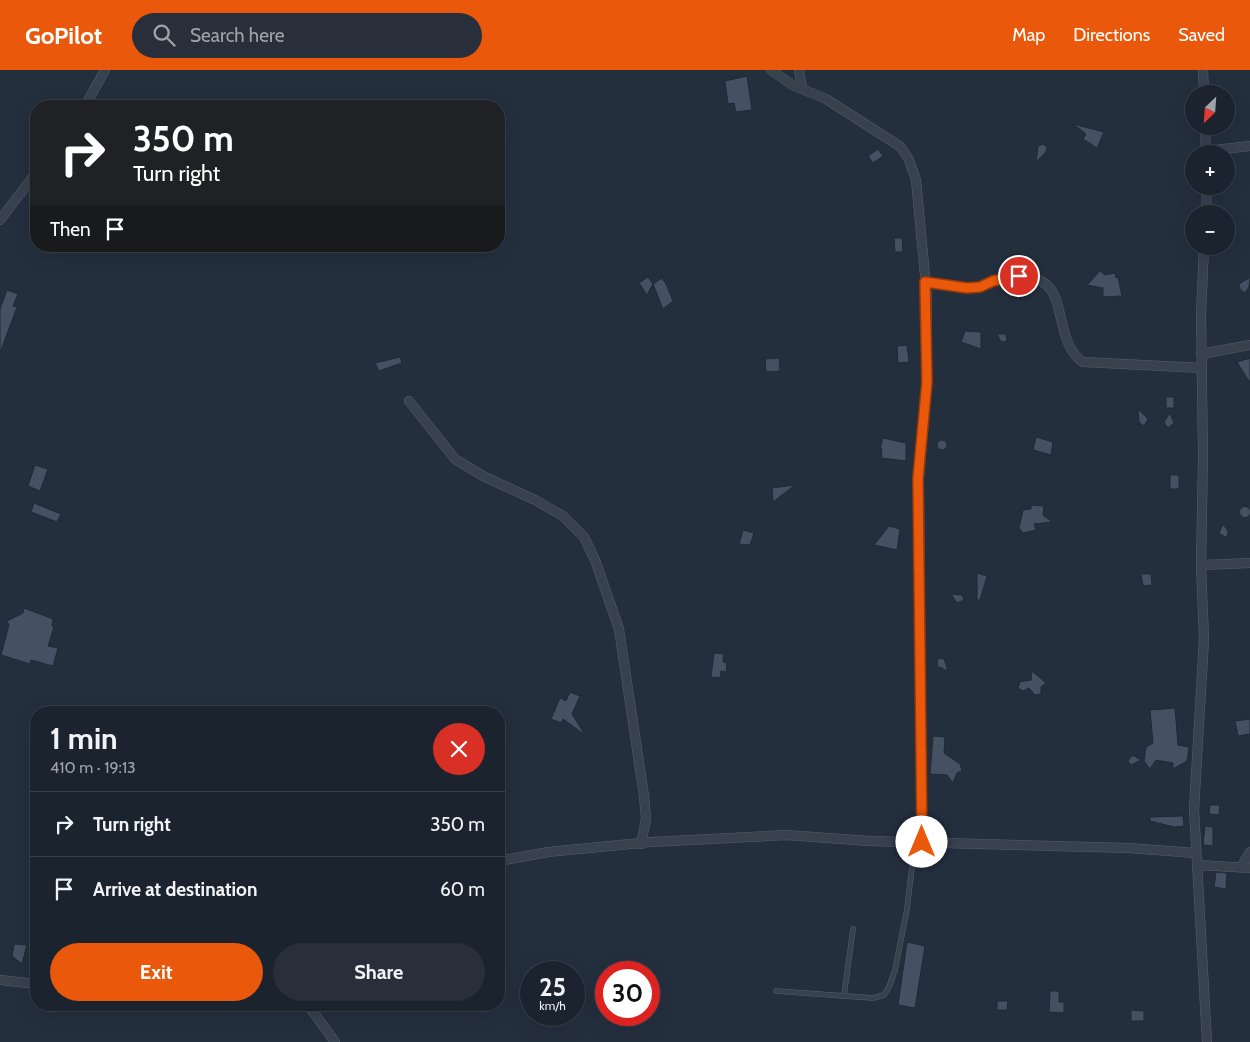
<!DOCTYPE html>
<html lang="en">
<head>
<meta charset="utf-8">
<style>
  :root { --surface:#1b232e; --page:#282f3a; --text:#f1f3f6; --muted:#a0a4aa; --line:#39404a; --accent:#ea580c }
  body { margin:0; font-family:Cabin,sans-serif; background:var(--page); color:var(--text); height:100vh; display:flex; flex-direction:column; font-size:19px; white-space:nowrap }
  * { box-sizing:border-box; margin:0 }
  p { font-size:16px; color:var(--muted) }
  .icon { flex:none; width:28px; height:28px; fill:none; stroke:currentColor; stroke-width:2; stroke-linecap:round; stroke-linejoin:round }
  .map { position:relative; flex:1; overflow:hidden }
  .details { position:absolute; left:30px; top:636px; width:475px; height:305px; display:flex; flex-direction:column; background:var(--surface); border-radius:20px; box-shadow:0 5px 20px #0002,0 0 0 1px var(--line) }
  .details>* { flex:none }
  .banner { position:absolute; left:30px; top:30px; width:475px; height:152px; border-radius:20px; box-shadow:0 5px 20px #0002,0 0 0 1px var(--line); background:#202124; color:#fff; overflow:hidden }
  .needle { width:32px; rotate:205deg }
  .buttons { position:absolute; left:1185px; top:15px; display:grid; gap:10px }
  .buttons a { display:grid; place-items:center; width:50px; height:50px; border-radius:50%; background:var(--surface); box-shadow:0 5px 20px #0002,0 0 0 1px var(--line); font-size:25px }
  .speed { position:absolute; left:520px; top:891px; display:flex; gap:10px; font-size:25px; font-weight:700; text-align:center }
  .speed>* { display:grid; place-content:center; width:65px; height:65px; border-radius:50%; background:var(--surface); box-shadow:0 5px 20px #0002,0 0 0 1px var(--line); line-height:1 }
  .speed small { font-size:12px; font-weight:400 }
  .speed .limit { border:8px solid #d22; background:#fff; color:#111 }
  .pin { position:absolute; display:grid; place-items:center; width:42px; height:42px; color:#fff; margin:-21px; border:2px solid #fff; border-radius:50%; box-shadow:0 1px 5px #0007 }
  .me { position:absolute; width:55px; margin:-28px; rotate:0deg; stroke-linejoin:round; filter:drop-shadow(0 0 4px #0008) }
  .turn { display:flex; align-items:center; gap:18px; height:105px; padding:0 20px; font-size:22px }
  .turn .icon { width:65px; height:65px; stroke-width:2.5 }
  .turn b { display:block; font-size:35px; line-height:42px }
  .then { display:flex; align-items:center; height:48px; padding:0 20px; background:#0003; gap:10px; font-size:19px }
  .round { display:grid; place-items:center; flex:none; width:52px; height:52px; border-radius:26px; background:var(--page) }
  .summary { display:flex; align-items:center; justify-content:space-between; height:85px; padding:0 20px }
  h1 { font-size:30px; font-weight:800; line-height:38px }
  .primary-button { display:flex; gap:10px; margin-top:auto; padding:10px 20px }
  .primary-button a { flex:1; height:58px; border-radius:30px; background:var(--accent); color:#fff; font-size:20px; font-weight:800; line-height:58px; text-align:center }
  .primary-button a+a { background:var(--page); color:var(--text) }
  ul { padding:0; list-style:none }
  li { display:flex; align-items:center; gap:15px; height:65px; padding:0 20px; border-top:1px solid var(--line) }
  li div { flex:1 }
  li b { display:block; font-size:19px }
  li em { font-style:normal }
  header { display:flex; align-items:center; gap:30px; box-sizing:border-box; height:70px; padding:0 25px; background:var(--accent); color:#fff }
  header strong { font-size:24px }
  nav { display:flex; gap:28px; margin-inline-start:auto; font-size:18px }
  .search { width:350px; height:45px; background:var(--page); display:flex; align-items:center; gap:12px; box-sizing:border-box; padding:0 18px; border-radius:28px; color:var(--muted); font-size:19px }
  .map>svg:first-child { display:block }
  .building { fill:#455162; stroke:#1f2835 }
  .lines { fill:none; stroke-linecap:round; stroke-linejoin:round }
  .lane-casing { stroke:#565f6c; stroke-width:5.5 }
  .street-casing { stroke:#565f6c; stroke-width:10 }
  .lane { stroke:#38414e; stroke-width:4.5 }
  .street { stroke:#38414e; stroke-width:9 }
  .route-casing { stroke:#983908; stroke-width:12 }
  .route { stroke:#ea580c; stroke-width:9 }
</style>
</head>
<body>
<header>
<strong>GoPilot</strong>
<div class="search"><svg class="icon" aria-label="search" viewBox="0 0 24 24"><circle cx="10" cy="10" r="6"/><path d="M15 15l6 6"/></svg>Search here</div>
<nav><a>Map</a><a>Directions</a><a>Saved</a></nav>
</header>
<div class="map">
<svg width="1250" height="972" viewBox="0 0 1250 972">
  <rect width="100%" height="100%" fill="#242f3e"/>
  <!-- building -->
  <g class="building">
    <polygon points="747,6 752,40 736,42 734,33 728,34 725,11"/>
    <polygon points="1073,54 1104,62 1097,78 1083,69 1086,64"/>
    <polygon points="1043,74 1047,77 1046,82 1036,92 1038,76"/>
    <polygon points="878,79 883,86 873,93 868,86"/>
    <polygon points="894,168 902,168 903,182 895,182"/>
    <polygon points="1100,201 1105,205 1115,203 1116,208 1118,207 1122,226 1103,227 1103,218 1087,215"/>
    <polygon points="648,207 653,214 662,208 667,216 673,231 663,239 653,214 647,225 639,213"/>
    <polygon points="1250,207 1249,217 1245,223 1240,219 1239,214"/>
    <polygon points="7,220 18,224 13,236 17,237 0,283 0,239"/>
    <polygon points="965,261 981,262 981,279 961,272"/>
    <polygon points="997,264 1006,264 1007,271 1001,272"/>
    <polygon points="907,275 909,292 898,293 897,276"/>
    <polygon points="400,287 402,293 379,301 375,293"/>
    <polygon points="779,288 780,301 766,302 765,289"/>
    <polygon points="1250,288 1250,313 1237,292"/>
    <rect x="1166" y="327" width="8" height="11"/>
    <polygon points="1138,339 1148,349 1144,356 1139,352"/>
    <polygon points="1170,343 1174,353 1168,358 1164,352"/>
    <polygon points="1036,367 1053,372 1051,385 1033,380"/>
    <polygon points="883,368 906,373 906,391 881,388 882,379 880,379"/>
    <circle cx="942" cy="375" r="5"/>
    <polygon points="35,395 48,399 40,421 28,416"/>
    <rect x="1170" y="405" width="9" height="14"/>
    <polygon points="795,415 773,432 772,418"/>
    <polygon points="34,433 61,444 57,452 31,442"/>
    <polygon points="1031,435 1044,436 1043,445 1052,452 1034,454 1036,460 1023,463 1019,458 1023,440 1031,439"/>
    <circle cx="1245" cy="442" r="5.5"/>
    <polygon points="1223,454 1228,461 1228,465 1225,467 1219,463"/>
    <polygon points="889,456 900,459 897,480 874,475"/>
    <polygon points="743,460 754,463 750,475 739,474"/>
    <polygon points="977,503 987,506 980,530 977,530"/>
    <polygon points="1141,504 1151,504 1152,515 1143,516"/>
    <polygon points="951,524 962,525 964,530 957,533"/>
    <polygon points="24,538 53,549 52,556 54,557 48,576 58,578 53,596 31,590 30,594 1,585 9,555 7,551 23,543"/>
    <polygon points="714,583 724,584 723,592 727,593 726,602 721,601 720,608 711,607"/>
    <polygon points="938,588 944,589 948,601 937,596"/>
    <polygon points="1032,601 1046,613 1041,617 1041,624 1035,625 1029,618 1023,621 1018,618 1020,612 1031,610"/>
    <polygon points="570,622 580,626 572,644 585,665 563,649 561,653 551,649 560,628 566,631"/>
    <polygon points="1175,638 1178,675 1189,677 1187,691 1173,699 1173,693 1156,690 1150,699 1144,691 1146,677 1153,673 1150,640"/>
    <polygon points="1250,649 1250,664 1238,666 1235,651"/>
    <polygon points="933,666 945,667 944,683 960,694 962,701 957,703 953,713 947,705 930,704"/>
    <polygon points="1131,686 1134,686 1141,690 1131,695 1128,691"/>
    <polygon points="1210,735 1220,735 1219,745 1209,744"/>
    <polygon points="1183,746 1184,756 1174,757 1150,751 1150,747"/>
    <polygon points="1205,756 1213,757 1213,776 1203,775"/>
    <polygon points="1216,802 1227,803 1226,819 1214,817"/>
    <polygon points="907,872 925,876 915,938 898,935"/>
    <polygon points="14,874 27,875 22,894 12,886"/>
    <polygon points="1050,921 1059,921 1059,932 1064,932 1064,943 1049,942"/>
    <polygon points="997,931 1008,931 1007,940 997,940"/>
    <polygon points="1131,940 1144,941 1144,951 1131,951"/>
  </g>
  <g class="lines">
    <defs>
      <g id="lane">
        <polyline points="776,921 873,928 884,925 889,917 895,900 907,839 915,772"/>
        <polyline points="844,926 853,859"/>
      </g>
      <g id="street">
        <polyline points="771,0 792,15 826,29 901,77 909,90 916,110 927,227 927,312 919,409 922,772"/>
        <polyline points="799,0 802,19"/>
        <polyline points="1203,0 1204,24"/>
        <polyline points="85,36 105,0"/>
        <polyline points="1205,56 1206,84"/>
        <polyline points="1206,81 1250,76"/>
        <polyline points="1206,144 1207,116"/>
        <polyline points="0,150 36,103"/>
        <polyline points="1204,176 1201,245 1203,387 1201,495 1204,569 1194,739 1207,972"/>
        <path d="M 925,211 C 942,214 961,220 978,217 C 983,217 987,213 992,212 C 1015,204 1045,202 1055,227 C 1063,247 1063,280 1083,292 L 1202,298"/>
        <polyline points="1201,284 1250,275"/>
        <polyline points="409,331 455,389 483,406 535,430 563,446 584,467 595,490 619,559 644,726 646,749 641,774"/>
        <polyline points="1201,495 1250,493"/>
        <polyline points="499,791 548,782 651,772 786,765 869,771 1129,778 1195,783"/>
        <polyline points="1198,795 1250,798"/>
        <polyline points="1241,797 1250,782"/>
        <polyline points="0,910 36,914"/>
        <polyline points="308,935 335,972"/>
      </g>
    </defs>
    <!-- lane casing -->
    <use href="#lane" class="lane-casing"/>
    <!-- street casing -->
    <use href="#street" class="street-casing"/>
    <!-- lane -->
    <use href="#lane" class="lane"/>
    <!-- street -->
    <use href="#street" class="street"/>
  </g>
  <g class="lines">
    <defs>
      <polyline id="route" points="922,772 918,408 927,312 925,212 967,218 980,217 993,211 1019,206"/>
    </defs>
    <!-- route casing -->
    <use href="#route" class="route-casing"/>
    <!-- route -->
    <use href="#route" class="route"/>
  </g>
</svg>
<div class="buttons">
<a><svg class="needle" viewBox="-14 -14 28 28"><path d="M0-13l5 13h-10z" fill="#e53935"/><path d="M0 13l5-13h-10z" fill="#a0a4aa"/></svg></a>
<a>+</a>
<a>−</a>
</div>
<div class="speed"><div>25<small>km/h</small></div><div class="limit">30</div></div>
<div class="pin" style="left:1019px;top:206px;background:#d93025"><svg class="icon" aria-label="arrive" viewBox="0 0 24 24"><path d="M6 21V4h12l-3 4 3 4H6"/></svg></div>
<svg class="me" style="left:922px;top:772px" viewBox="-20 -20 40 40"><circle r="19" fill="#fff"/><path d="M0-13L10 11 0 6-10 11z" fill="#ea580c"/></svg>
<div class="banner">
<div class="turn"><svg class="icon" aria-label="right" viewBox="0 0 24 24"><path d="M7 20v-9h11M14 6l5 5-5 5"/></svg><div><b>350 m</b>Turn right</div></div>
<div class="then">Then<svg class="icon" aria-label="arrive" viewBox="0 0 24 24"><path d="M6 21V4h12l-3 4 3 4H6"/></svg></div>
</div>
<section class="details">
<div class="summary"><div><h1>1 min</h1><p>410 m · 19:13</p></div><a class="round" style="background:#d93025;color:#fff"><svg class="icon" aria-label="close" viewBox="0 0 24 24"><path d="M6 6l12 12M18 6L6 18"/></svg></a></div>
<ul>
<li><svg class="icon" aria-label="right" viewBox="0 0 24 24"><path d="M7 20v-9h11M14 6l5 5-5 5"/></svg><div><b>Turn right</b></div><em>350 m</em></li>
<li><svg class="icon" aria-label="arrive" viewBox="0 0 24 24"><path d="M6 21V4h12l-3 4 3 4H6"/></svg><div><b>Arrive at destination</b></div><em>60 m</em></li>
</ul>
<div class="primary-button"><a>Exit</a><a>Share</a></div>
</section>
</div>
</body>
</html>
